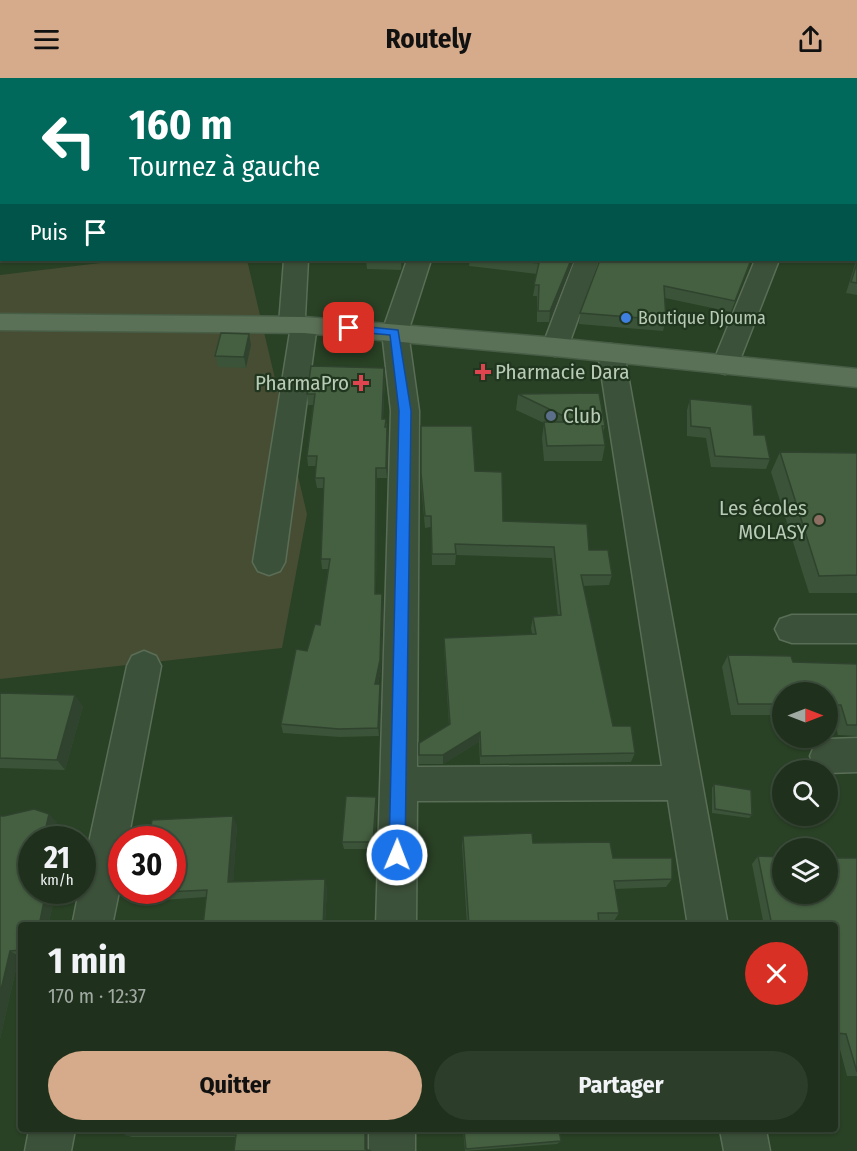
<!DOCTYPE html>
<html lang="fr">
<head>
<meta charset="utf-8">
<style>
  :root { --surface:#1f311c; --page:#2c3d29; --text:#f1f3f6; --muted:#a1a9a3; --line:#3c4c3b; --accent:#d6ab8b }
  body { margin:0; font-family:"Fira Sans Condensed",sans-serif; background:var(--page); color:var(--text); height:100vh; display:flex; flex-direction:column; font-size:22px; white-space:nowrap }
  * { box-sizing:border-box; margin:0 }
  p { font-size:20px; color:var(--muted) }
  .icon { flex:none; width:33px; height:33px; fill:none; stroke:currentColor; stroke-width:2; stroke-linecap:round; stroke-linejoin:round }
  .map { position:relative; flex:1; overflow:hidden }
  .panel { position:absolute; left:18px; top:844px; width:820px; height:210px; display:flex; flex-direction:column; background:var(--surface); border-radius:6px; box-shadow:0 2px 4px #0004,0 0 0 2px var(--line) }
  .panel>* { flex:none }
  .guide { position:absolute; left:0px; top:0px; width:858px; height:183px; box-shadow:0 2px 4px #0004,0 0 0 2px var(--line); background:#00695c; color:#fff; overflow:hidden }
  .needle { width:39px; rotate:90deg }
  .fabs { position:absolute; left:772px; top:604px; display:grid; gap:12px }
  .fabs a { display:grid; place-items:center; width:66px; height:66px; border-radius:50%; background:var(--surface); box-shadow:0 2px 4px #0004,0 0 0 2px var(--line); font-size:30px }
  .speed { position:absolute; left:18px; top:748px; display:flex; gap:12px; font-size:30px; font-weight:700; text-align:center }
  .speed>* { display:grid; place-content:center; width:78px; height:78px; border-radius:50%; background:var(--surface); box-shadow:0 2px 4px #0004,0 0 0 2px var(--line); line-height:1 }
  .speed small { font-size:15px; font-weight:400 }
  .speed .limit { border:9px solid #d22; background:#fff; color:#111 }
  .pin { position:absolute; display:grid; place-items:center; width:51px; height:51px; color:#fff; margin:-26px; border-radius:12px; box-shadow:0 3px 9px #0006 }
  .me { position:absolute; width:66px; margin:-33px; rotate:1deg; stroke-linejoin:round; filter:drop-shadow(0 0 4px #0008) }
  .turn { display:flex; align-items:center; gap:21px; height:126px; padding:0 30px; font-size:27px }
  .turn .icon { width:78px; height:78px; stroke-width:2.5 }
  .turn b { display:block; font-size:42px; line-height:51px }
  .then { display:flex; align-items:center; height:57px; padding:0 30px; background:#0003; gap:12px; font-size:22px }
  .round { display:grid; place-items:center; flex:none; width:63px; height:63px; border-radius:32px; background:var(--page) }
  .head { display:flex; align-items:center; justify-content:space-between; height:102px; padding:0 30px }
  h1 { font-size:36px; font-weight:700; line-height:45px }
  .action { display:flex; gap:12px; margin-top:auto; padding:12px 30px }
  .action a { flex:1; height:69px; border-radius:36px; background:var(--accent); color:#111; font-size:24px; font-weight:700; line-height:69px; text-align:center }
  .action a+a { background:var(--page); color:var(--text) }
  header { display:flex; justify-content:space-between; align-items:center; height:78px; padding:0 30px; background:var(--accent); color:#111; font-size:27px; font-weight:700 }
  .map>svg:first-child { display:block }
  .green { fill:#474d32 }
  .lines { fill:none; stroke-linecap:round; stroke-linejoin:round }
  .stream { fill:#30582a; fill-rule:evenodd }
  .minor-casing { stroke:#5a6e57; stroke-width:3 }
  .major-casing { stroke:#485d46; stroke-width:3 }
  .minor { fill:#3c5139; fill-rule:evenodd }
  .major { fill:#5b7157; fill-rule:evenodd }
  .wall { fill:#3b5338 }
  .shaded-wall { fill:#30432e }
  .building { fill:#456041; stroke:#30432e; stroke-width:1.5 }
  .route { fill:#1a73e8; stroke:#114b97; stroke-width:1.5 }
  .shop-dot { fill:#3f7fe0; stroke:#21361e; stroke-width:2 }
  .health-dot { fill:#e0444e; stroke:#21361e; stroke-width:2 }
  .service-dot { fill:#5c6f8a; stroke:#21361e; stroke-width:2 }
  .education-dot { fill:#8d6e63; stroke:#21361e; stroke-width:2 }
  .labels { text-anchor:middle; stroke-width:4.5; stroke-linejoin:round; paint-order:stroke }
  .far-poi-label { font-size:18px; fill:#b8cbb6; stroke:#21361e; text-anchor:start }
  .poi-label { font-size:21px; fill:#b8cbb6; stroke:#21361e; text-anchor:start }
</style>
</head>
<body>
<header><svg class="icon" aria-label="menu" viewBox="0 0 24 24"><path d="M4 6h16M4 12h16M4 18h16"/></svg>Routely<svg class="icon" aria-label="share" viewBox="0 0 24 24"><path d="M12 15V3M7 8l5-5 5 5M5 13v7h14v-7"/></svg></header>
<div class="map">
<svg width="857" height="1073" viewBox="0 0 857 1073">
  <rect width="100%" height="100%" fill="#294125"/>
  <!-- green -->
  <polygon class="green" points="126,182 247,182 307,436 282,570 0,601 0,197"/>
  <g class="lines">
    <!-- stream -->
    <g class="stream">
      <polygon points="325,0 331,0 330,2 325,2"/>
      <polygon points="2,108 2,112 0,113 0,109"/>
    </g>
    <defs>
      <g id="minor">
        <polygon points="233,0 254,0 232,2"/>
        <rect x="856" y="49" width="1" height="12"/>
        <rect x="0" y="55" width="2" height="12"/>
        <rect x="856" y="143" width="1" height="14"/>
        <polygon points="284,182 308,182 305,239 313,241 317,247 285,484 280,493 269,497 258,493 253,484 290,254 283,252 279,246"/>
        <polygon points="407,182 431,182 408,254 419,333 417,689 662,688 598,275 602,269 611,266 620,269 624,275 728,848 688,848 668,722 417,723 416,848 376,848 391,333 382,254"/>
        <polygon points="575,182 599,182 568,269 564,275 555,278 546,275 542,269"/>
        <polygon points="755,182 779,182 738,287 734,293 725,296 716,293 712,287"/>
        <polygon points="792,537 857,537 857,565 792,565 780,561 775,551 780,541"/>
        <polygon points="144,573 156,578 161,588 128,762 122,762 122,799 112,848 72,848 79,813 82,813 82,797 127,588 132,578"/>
        <polygon points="857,660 857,694 828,695 815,690 810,678 815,666 828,661"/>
        <polygon points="29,1052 75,1052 71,1073 25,1073"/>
        <rect x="369" y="1052" width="46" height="21"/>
        <polygon points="720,1052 766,1052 770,1073 724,1073"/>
      </g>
      <polygon id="major" points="0,236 304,239 555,260 857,291 857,309 555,278 304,255 0,252"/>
    </defs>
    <!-- minor casing -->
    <use href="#minor" class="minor-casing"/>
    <!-- major casing -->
    <use href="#major" class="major-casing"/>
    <!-- minor -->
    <use href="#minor" class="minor"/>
    <!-- major -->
    <use href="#major" class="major"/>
  </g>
  <!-- wall -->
  <g class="wall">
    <polygon points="715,0 857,0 857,10 856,2 716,2"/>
    <polygon points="857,180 857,217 846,215"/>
    <polygon points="366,182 403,182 401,192 367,191"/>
    <polygon points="470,182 574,182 549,244 537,244 537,218 533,218 537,196 469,188"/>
    <polygon points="751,182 731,234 665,220 666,242 663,253 579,246 580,235"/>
    <polygon points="249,256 251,267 246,290 218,289 215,278"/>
    <polygon points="384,290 385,300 383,341 386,341 388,360 387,400 377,400 376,516 383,526 381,591 378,606 381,615 379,658 340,659 283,655 281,646 307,573 320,547 328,491 322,491 321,481 324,410 317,410 315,400 316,388 308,388 307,378 313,327 308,327 307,316"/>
    <polygon points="518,316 605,348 603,354 605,367 602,383 544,383 542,360 544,345 516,332"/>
    <polygon points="690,321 754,357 770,381 766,391 711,389 706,360 687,358 687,332"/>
    <polygon points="421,348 475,393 503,443 589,472 612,497 609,507 583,508 613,648 635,675 631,684 480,686 479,664 443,686 419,686 419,665 449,647 444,570 444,560 532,556 531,550 533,539 558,538 552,480 456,477 455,487 432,487 431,449 425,450 421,406"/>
    <polygon points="780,374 857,375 857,515 809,515 771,394"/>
    <polygon points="728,577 793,584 857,586 857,658 838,657 833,638 828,638 828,615 783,615 783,637 731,637 722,589"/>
    <polygon points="0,615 83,628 65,692 0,690"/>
    <polygon points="714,706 752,737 749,740 712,735 712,710"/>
    <polygon points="377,727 374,771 344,771 342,764"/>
    <polygon points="4,738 57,744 32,762 56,813 48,848 21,848 21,878 19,878 0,961"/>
    <polygon points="237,747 233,804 327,809 325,848 203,848 206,819 149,823 143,815"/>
    <polygon points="463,758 533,765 613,780 672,801 666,809 615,811 619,835 614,843 598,843 599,848 467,848 462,767"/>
    <polygon points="758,778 857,780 857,998 847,998 837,960 836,960 836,848 764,848 752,786"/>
    <polygon points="367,1052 236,1059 132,1059 125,1057"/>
    <polygon points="463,1052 559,1052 561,1063 557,1066 465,1073"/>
  </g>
  <!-- shaded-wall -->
  <g class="shaded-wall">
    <polygon points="18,0 43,0 43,2 17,2"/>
    <rect x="70" y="0" width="43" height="2"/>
    <polygon points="401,182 403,182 401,192"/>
    <polygon points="571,182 574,182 549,244 550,233"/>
    <polygon points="249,256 251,267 246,290 244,279"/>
    <polygon points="384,290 385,300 382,351 382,341"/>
    <polygon points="387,349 388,360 387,400 386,390"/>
    <polygon points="376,390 377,400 376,525 375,516"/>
    <polygon points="382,516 383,526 381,591 376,615 375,606"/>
    <polygon points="380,606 381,615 379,658 378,650"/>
    <polygon points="75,617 83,628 65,692 57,682"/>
    <polygon points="480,654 479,664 443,686 443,677"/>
    <polygon points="376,719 377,727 374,771 373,764"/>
    <polygon points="49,736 57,744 53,762 43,762"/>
    <polygon points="233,738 237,747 233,811 228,804"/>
    <polygon points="325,801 327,809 325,848 323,848"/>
    <polygon points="46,813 56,813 48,848 39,848"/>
    <polygon points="10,873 19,878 0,961 0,916"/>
    <polygon points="365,1052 368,1052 367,1052 367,1073 365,1071"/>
  </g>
  <!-- building -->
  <g class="building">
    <polygon points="0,0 18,0 17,2 2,2 2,43 0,47"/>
    <polygon points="259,0 264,0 269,2 257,2"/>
    <polygon points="505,0 703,0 708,2 505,2"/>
    <polygon points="857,57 857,132 856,132"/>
    <polygon points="511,182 571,182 550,233 538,233 539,207 534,207 539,185"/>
    <polygon points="600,182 751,182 735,223 664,208 666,242 580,235"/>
    <polygon points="857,185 857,205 851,204"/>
    <polygon points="221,255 249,256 244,279 215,278"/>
    <polygon points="311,288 384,290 382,341 386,341 385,349 387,349 386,390 376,390 375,516 382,516 380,582 375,606 380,606 378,650 339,651 281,646 296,571 307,573 315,546 320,547 330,481 321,481 324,400 315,400 317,378 307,378 315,316 307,316"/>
    <polygon points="599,315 605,348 602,348 605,367 547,368 544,344 576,344 518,316"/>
    <polygon points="690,321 752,327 754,357 765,357 770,381 715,378 710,350 691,348"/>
    <polygon points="421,348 472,348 475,393 502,394 503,443 587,446 589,472 608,472 612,497 581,497 613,648 631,648 635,675 481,678 480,654 443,677 419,677 419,665 450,646 444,560 536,556 533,539 561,537 554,469 455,466 456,476 432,476 431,438 425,438 421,395"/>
    <polygon points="780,374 857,375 857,497 819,498"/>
    <polygon points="728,577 791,578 793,584 857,586 857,647 847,647 841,627 828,627 828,615 783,615 783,626 738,626"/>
    <polygon points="0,615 75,617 57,682 0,680"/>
    <polygon points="714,706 751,712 752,737 715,731"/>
    <polygon points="346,718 376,719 373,764 342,764"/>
    <polygon points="34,731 49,736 43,762 32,762 32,813 46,813 39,848 21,848 21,872 10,873 0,916 0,738 4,738"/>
    <polygon points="233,738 228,804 325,801 323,848 203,848 207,812 143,815 143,813 172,813 172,762 149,762 152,742"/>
    <polygon points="532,755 533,765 610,764 613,780 672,780 672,801 614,803 619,835 598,835 599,848 469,848 463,758"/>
    <polygon points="758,778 783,779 783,816 828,816 828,780 857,780 857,994 846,956 836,955 836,848 772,848"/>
    <polygon points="343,844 373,844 372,848 343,848"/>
    <polygon points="125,1052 365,1052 365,1071 371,1073 234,1073 236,1057 125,1057"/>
    <polygon points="464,1052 559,1052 561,1063 466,1071"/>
  </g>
  <!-- route -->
  <polygon class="route" points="349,247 398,252 411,333 405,777 403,782 397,785 392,782 389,777 399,333 390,257 345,253 345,248"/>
  <!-- markers -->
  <circle class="shop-dot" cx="626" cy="240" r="6"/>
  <g class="health-dot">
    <path d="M480 285h6v6h6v6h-6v6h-6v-6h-6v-6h6z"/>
    <path d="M358 296h6v6h6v6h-6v6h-6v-6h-6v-6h6z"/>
  </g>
  <circle class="service-dot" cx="551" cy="338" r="6"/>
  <circle class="education-dot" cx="819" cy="442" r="6"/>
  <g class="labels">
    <!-- far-poi labels -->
    <g class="far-poi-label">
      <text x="638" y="246">Boutique Djouma</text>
    </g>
    <!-- poi labels -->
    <g class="poi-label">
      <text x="495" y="301">Pharmacie Dara</text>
      <text x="349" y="312" text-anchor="end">PharmaPro</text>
      <text x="563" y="345">Club</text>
      <text x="807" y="437" text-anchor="end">Les écoles<tspan x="807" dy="24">MOLASY</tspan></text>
    </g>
  </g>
</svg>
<div class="fabs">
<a><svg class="needle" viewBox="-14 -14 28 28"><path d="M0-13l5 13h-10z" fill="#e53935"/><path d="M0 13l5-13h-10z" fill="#a1a9a3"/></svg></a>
<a><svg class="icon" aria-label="search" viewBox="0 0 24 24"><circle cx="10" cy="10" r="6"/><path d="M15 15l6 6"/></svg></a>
<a><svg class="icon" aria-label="layers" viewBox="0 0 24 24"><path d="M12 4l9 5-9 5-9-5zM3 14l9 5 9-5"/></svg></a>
</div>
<div class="speed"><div>21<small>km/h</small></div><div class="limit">30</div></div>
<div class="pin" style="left:349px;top:250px;background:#d93025"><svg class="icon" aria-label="arrive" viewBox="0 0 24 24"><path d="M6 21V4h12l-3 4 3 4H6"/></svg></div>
<svg class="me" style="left:397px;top:777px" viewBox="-20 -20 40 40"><circle r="17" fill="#1a73e8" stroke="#fff" stroke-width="3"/><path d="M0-11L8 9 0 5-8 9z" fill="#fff"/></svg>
<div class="guide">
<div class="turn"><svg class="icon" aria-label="left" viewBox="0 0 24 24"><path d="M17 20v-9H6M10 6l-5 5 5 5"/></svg><div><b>160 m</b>Tournez à gauche</div></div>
<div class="then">Puis<svg class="icon" aria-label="arrive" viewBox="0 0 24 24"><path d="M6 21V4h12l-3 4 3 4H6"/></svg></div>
</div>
<section class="panel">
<div class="head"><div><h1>1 min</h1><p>170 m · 12:37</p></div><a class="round" style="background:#d93025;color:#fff"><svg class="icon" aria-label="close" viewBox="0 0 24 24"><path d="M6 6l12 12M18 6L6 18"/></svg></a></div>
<div class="action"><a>Quitter</a><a>Partager</a></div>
</section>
</div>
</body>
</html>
